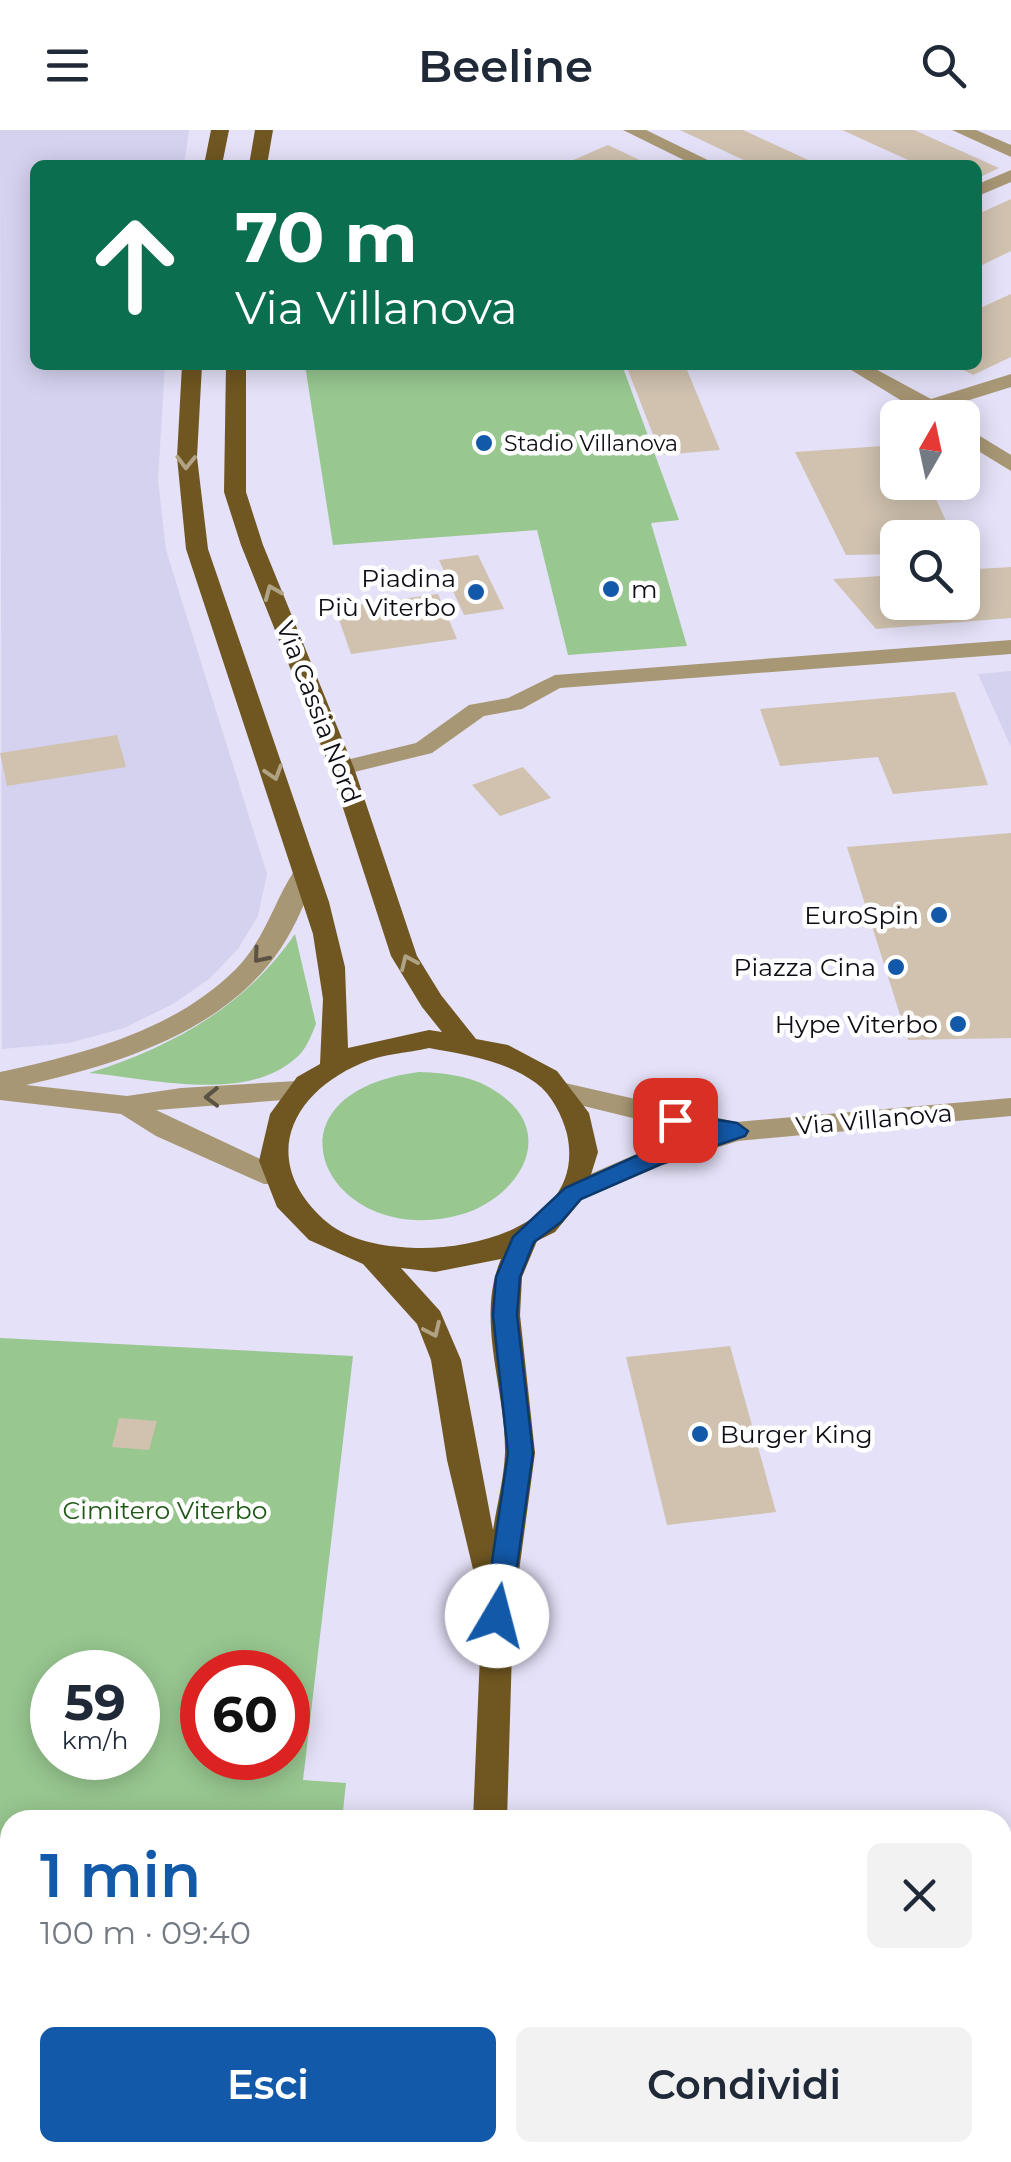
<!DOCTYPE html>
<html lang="it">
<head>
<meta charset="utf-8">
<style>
  :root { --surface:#fff; --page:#f2f2f3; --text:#1f2937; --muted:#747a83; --accent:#1359a9 }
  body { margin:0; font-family:Montserrat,sans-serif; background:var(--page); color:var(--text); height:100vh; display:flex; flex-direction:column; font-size:38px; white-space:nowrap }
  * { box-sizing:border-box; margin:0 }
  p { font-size:32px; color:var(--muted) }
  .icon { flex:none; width:55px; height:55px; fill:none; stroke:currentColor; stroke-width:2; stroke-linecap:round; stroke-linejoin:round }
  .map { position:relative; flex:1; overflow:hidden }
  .drawer { position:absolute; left:0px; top:1680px; width:1012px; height:352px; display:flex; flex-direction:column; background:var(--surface); border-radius:30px 30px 0 0; box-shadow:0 5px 25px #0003 }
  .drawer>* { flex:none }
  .guide { position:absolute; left:30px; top:30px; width:952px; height:210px; border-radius:15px; box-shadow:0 5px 25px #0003; background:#0b6e4f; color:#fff; overflow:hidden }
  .needle { width:65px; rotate:9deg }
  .fabs { position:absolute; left:880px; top:270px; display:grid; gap:20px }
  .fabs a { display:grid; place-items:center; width:100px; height:100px; border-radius:15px; background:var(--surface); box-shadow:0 5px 25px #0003; font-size:50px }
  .speed { position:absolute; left:30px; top:1520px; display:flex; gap:20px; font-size:50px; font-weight:700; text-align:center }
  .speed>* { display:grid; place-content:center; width:130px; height:130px; border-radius:50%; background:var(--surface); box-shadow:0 5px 25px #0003; line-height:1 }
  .speed small { font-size:25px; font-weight:400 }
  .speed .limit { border:15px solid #d22; background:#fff; color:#111 }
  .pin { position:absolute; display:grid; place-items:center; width:85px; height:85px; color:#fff; margin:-42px; border-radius:20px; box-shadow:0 5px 15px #0006 }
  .me { position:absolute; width:110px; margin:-55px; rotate:8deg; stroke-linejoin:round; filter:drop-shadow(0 0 8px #0008) }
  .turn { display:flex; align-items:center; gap:35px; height:210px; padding:0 40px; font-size:45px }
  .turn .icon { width:130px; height:130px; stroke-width:2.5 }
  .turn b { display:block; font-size:70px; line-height:85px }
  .round { display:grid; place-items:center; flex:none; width:105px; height:105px; border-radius:15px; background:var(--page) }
  .summary { display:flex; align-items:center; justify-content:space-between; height:170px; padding:0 40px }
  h1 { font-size:60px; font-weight:600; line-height:75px; color:var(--accent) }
  .primary-button { display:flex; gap:20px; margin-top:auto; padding:20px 40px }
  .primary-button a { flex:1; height:115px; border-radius:15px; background:var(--accent); color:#fff; font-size:40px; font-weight:600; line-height:115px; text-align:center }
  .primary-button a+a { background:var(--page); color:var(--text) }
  header { display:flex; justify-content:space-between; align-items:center; height:130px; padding:0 40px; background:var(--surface); font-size:45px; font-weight:600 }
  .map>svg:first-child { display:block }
  .built { fill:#d5d2ef }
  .green { fill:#98c790; fill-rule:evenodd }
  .building { fill:#d0c2af }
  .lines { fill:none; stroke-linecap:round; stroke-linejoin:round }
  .minor { fill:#a89774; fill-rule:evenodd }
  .primary { fill:#705721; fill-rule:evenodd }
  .oneway { stroke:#b0a385 }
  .oneway2 { stroke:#5b5244 }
  .route { fill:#1359a9; stroke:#0c3a6e; stroke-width:2.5 }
  .poi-dot { fill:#1359a9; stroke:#fff; stroke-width:4 }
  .labels { text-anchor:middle; stroke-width:9; stroke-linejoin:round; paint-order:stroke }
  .far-poi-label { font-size:22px; fill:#0e0d15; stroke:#fff; text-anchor:start }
  .poi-label { font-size:25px; fill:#0e0d15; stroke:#fff; text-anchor:end }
  .street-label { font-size:25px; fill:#0e0d15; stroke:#fff }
  .park-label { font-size:25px; fill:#1d5814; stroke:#fff }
</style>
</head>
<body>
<header><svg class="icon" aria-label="menu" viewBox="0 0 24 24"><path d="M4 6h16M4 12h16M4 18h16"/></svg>Beeline<svg class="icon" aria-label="search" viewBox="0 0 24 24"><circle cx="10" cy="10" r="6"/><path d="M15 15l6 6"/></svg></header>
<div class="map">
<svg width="1011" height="2032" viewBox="0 0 1011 2032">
  <rect width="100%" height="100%" fill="#e4e1f8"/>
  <!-- built -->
  <g class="built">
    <polygon points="0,0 189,0 184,35 35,35 35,235 165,235 158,350 166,420 267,744 258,786 238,819 209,849 173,874 124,898 69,913 2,919"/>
    <polygon points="1011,541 1011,617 978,544"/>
  </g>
  <!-- green -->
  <g class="green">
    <polygon points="305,235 622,235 679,390 651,393 687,516 568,525 537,400 333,415"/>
    <path d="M 295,804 L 316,894 C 311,906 306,920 296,928 C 244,974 150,948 89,943 C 170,918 246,876 295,804 Z"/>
    <path d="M 419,942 C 450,943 480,947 505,968 C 556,1009 515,1067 466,1083 C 330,1126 248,964 419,942 Z"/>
    <path d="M 0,1208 L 353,1226 L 303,1650 L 346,1653 L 342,1690 L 10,1690 L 10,2022 L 305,2023 L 304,2032 L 0,2032 ZM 52,1542 L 138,1542 L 138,1628 L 52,1628 ZM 202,1542 L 288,1542 L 288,1628 L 202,1628 Z"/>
  </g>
  <!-- building -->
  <g class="building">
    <polygon points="680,0 743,0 819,35 754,35"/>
    <polygon points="842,0 914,0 999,38 978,48 978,35 919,35"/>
    <polygon points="608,15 650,35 578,35 571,31"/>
    <polygon points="1011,69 1011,121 978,137 978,84"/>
    <polygon points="1011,164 1011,227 973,245 954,235 978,235 978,179"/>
    <polygon points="626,235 685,235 720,320 661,325"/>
    <polygon points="898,315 898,352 928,352 954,408 898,408 898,424 846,425 795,322"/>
    <polygon points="478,425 504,479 464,485 439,430"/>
    <polygon points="1011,437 1011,488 876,499 833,449 898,445 898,472 962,472 962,440"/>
    <polygon points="438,464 457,509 351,524 335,478"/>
    <polygon points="955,562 988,655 893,664 878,627 780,636 760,579"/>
    <polygon points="117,605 126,637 7,656 0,623"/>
    <polygon points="523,637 551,668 500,686 472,655"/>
    <polygon points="1011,703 1011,908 908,910 847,717"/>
    <polygon points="730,1216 776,1382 667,1395 626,1227"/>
    <polygon points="119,1288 157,1291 149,1320 112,1317"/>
  </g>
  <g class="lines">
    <!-- minor -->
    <g class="minor">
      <polygon points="623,0 646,0 718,35 694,35"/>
      <polygon points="952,0 976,0 1011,15 1011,27"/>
      <polygon points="1011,40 1011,52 978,66 978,54"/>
      <polygon points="843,235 868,235 931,269 1011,244 1011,257 944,278 954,288 930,288"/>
      <polygon points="962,295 1011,325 1011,341 962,311"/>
      <polygon points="1011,510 1011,524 560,558 522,579 484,586 432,623 342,645 330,638 334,633 416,613 469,575 508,568 555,545"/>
      <path d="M 306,733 L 318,741 C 307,767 297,794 281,818 C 225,901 120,934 26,955 L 127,966 L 181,958 L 297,951 L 307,953 L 310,960 L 307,967 L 297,969 L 156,980 L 284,1040 L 288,1047 L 284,1054 L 264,1054 L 156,1006 L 121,984 L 0,970 L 0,942 C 83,924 174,901 236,839 C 265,809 273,774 294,741 C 298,734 298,735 306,733 Z"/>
      <polygon points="565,953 736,992 1011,968 1011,986 738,1011 663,1035 573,1073 563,1070 559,1063 563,1056 643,1021 698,1004 555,969 552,962 555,955"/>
    </g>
    <!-- primary -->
    <g class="primary">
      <polygon points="211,0 229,0 222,35 204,35"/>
      <polygon points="255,0 273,0 267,35 249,35"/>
      <path d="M 182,235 L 202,235 L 197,327 L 208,419 L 329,772 L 345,837 L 348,918 L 429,900 L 442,902 L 422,877 L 391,826 L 330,638 L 241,415 L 224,362 L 226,235 L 246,235 L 246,362 L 263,415 L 354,638 L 417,826 L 441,865 L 476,909 L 508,915 L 557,941 L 589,983 L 598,1022 L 584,1067 L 555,1102 L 537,1111 L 522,1147 L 520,1185 L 535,1323 L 513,1486 L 507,1690 L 473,1690 L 482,1477 L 447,1330 L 431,1230 L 417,1194 L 363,1134 L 309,1110 L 277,1077 L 259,1031 L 270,984 L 297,947 L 320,934 L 323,869 L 313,804 L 186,419 L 177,327 ZM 429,918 C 467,925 504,930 536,953 C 552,965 562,985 567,1004 C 587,1095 469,1124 401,1117 C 372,1115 340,1107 319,1085 C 260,1026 293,962 362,933 C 382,924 408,923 429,918 ZM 501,1129 C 475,1190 506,1259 505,1323 C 504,1348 497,1375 493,1400 L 461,1230 L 440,1181 L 401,1138 L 435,1142 Z"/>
      <rect x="470" y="2022" width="38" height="10"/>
    </g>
  </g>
  <!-- one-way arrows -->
  <defs><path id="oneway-chevron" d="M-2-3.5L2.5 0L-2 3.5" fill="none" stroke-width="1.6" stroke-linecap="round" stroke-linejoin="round" transform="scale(2.5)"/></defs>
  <g class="oneway">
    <use href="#oneway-chevron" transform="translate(186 332) rotate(91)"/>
    <use href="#oneway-chevron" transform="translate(272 462) rotate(-113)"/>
    <use href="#oneway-chevron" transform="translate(274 643) rotate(72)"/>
    <use href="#oneway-chevron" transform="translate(408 832) rotate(-114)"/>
    <use href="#oneway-chevron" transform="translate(433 1200) rotate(65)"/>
  </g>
  <g class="oneway2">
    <use href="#oneway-chevron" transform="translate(260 826) rotate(130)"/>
    <use href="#oneway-chevron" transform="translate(212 967) rotate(179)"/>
  </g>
  <!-- route -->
  <polygon class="route" points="675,983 737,993 748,1001 745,1006 661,1034 581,1069 561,1092 534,1112 520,1147 517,1185 533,1323 510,1486 506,1494 497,1497 488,1494 484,1486 508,1323 493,1185 496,1147 513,1107 565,1058 645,1022 704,1003 667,996 664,990 667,985"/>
  <!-- markers -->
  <g class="poi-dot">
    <circle cx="484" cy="313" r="10"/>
    <circle cx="611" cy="459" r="10"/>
    <circle cx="476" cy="462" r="10"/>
    <circle cx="939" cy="785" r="10"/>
    <circle cx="896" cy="837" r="10"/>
    <circle cx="958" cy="894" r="10"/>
    <circle cx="700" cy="1304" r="10"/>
  </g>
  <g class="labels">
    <!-- far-poi labels -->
    <g class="far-poi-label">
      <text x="504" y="321">Stadio Villanova</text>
    </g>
    <!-- poi labels -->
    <g class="poi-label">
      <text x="456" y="457">Piadina<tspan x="456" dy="29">Più Viterbo</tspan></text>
      <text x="631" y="468" text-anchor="start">m</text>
      <text x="919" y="794">EuroSpin</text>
      <text x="876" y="846">Piazza Cina</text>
      <text x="938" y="903">Hype Viterbo</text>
      <text x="720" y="1313" text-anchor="start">Burger King</text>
    </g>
    <!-- street labels -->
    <g class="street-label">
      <text transform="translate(319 582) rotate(69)" y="9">Via Cassia Nord</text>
      <text transform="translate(874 989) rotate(-5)" y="9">Via Villanova</text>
    </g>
    <!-- park labels -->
    <g class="park-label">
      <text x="165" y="1389">Cimitero Viterbo</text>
    </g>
  </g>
</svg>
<div class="fabs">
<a><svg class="needle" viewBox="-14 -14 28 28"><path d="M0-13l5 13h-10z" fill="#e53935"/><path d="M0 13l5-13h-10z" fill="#747a83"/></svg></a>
<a><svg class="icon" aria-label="search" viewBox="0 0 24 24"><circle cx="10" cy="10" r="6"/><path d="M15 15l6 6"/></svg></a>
</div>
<div class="speed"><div>59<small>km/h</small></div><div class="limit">60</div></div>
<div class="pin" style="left:675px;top:990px;background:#d93025"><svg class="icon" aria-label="arrive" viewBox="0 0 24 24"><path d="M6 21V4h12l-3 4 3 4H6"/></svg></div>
<svg class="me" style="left:497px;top:1486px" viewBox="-20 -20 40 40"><circle r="19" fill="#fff"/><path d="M0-13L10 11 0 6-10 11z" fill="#1359a9"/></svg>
<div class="guide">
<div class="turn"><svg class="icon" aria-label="ahead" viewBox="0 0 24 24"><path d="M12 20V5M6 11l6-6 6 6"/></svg><div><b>70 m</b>Via Villanova</div></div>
</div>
<section class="drawer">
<div class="summary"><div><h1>1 min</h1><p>100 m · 09:40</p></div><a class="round"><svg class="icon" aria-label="close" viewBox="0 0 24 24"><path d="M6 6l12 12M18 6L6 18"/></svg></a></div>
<div class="primary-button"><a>Esci</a><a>Condividi</a></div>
</section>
</div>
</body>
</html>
